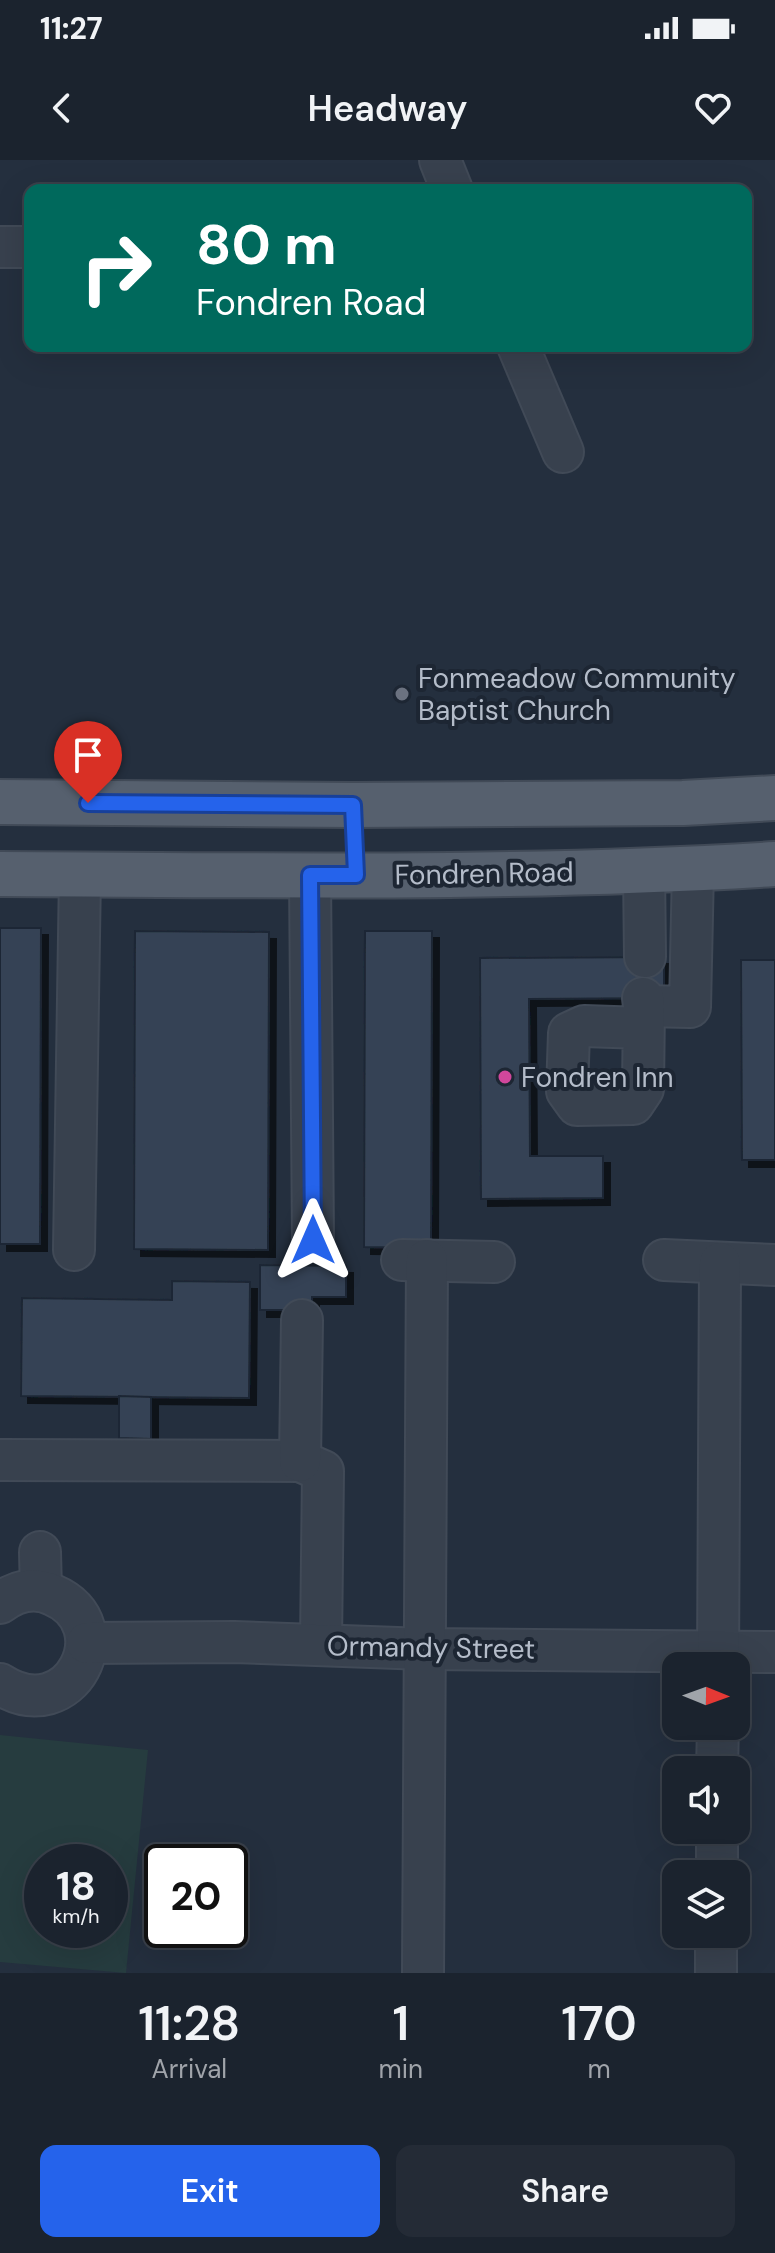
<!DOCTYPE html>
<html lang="en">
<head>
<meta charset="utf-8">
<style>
  :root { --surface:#1b232e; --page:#242b36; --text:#f1f3f6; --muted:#a0a4aa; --line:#39404a; --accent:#2563eb }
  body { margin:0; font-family:"DM Sans",sans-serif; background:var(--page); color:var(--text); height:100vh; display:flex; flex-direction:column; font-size:30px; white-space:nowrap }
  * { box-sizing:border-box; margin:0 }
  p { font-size:26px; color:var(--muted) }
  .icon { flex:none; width:44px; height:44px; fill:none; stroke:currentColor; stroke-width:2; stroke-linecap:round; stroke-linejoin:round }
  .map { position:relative; height:1813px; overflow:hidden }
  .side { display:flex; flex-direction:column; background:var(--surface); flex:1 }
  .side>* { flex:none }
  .top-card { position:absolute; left:24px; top:24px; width:728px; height:168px; border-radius:16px; box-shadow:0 8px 32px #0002,0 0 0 2px var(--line); background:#00695c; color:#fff; overflow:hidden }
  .needle { width:52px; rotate:91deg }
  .fabs { position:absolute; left:662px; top:1492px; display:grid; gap:16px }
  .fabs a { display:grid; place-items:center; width:88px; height:88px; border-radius:16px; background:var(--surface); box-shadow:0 8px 32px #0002,0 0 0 2px var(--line); font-size:40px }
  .speed { position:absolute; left:24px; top:1684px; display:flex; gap:16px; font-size:40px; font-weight:700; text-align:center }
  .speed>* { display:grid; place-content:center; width:104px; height:104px; border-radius:50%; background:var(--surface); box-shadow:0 8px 32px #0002,0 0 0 2px var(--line); line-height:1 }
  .speed small { font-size:20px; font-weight:400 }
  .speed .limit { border:4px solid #111; border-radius:12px; background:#fff; color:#111 }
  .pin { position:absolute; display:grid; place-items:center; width:68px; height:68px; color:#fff; margin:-82px -34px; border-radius:50% 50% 50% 0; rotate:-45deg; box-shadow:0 0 8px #0007 }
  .pin .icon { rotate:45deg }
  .me { position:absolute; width:88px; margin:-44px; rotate:0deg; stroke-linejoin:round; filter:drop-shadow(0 0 6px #0008) }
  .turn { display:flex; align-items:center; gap:28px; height:168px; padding:0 40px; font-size:36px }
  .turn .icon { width:104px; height:104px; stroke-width:2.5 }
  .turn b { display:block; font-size:56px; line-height:68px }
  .eta { display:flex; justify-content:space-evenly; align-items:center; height:136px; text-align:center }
  .eta b { font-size:48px; font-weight:600; line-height:56px }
  .primary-button { display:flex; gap:16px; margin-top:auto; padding:16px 40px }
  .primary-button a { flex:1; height:92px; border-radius:16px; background:var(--accent); color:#fff; font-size:32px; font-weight:600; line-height:92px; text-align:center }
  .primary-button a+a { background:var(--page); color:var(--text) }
  .status { display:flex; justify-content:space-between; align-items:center; height:56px; padding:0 40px; background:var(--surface); direction:ltr }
  .status svg { height:22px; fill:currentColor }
  header { display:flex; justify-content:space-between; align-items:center; height:104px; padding:0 40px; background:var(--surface); font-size:36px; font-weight:600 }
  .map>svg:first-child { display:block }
  .green { fill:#263c3f; fill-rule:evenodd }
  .building { fill:#364354; stroke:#1f2835; stroke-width:2; filter:url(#shadow) }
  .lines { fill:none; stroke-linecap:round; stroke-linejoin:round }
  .minor-casing { stroke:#414a57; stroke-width:44 }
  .major-casing { stroke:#414a57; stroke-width:48 }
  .minor { stroke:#38414e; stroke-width:40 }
  .major { stroke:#56606e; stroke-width:44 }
  .route-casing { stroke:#184099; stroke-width:20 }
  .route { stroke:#2563eb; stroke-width:14 }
  .worship-dot { fill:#6b7280; stroke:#1d2633; stroke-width:3 }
  .hotel-dot { fill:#d1479c; stroke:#1d2633; stroke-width:3 }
  .labels { text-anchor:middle; stroke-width:8; stroke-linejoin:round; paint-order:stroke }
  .poi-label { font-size:28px; fill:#b4bcc9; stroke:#1d2633; text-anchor:start }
  .street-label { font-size:28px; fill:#b4bcc9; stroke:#1d2633 }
</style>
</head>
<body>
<div class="status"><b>11:27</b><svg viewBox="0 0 49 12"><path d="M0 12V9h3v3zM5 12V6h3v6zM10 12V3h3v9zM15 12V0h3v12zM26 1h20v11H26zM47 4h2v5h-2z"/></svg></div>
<header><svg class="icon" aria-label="back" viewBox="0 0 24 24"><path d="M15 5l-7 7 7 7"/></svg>Headway<svg class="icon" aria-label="heart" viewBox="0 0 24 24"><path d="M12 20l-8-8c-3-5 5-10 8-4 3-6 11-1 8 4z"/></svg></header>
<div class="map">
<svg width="775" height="1813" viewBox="0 0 775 1813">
  <defs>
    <filter id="shadow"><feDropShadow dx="7" dy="7" stdDeviation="0" flood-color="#0009"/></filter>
  </defs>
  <rect width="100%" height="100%" fill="#242f3e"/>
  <!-- green -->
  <path class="green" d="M 0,1575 L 148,1590 L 126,1813 L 0,1802 ZM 42,1702 L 110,1702 L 110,1770 L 42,1770 Z"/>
  <!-- building -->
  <g class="building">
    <polygon points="0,768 41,768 40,1084 0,1084"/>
    <polygon points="135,771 269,772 268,1090 134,1089"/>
    <polygon points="365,771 432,771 431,1088 364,1087"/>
    <polygon points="664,797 664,838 529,839 530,996 603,996 603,1038 481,1039 480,798"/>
    <polygon points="741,800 775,800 775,1000 742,1000"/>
    <polygon points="260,1105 346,1106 346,1137 312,1137 312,1150 260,1150"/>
    <polygon points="172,1121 250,1122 249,1238 21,1236 22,1138 172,1140"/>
    <polygon points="119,1236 151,1237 151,1279 119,1278"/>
  </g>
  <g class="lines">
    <defs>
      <g id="minor">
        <polyline points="440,0 452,30"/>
        <polyline points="0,87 30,87"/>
        <polyline points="518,186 563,292"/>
        <polyline points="644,710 645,797"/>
        <polyline points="310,715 313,1080"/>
        <polyline points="644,846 690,847 693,709"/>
        <polyline points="643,868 584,866 569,873 567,931 577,945 633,944 643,929 644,846 643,838"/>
        <polyline points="74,1090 80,714"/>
        <polyline points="402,1100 494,1102"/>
        <polyline points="664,1100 775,1105"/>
        <polyline points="0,1300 300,1301 323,1311 321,1484"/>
        <polyline points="300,1301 302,1160"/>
        <polyline points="40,1392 41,1431"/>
        <path d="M 0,1443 C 16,1431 34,1426 53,1435 C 123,1465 71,1570 0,1524"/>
        <polyline points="87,1483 234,1482 425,1489 775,1492"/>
        <polyline points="718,1506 720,1103"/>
        <polyline points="717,1610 718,1566"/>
        <polyline points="717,1714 717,1670"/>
        <polyline points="423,1813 427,1100"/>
        <polyline points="716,1813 716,1774"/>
      </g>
      <g id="major">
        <polyline points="0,642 353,645 683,643 775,638"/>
        <path d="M 0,714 C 258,715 517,720 775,704"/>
      </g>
    </defs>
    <!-- minor casing -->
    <use href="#minor" class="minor-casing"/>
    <!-- major casing -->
    <use href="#major" class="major-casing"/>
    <!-- minor -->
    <use href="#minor" class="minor"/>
    <!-- major -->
    <use href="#major" class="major"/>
  </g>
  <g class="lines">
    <defs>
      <polyline id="route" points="88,643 353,645 356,715 310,715 313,1080"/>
    </defs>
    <!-- route casing -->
    <use href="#route" class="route-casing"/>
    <!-- route -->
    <use href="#route" class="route"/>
  </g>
  <!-- markers -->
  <circle class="worship-dot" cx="402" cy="534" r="8"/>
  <circle class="hotel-dot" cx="505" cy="917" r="8"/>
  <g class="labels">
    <!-- poi labels -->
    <g class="poi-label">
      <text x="418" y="528">Fonmeadow Community<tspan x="418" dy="32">Baptist Church</tspan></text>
      <text x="521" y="927">Fondren Inn</text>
    </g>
    <!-- street labels -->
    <g class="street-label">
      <text transform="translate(484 713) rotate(-1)" y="10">Fondren Road</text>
      <text transform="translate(431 1487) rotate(1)" y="10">Ormandy Street</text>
    </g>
  </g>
</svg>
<div class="fabs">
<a><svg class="needle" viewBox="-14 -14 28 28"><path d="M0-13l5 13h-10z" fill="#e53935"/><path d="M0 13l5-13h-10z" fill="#a0a4aa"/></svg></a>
<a><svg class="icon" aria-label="sound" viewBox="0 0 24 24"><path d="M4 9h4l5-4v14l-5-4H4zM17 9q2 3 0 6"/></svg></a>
<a><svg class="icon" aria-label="layers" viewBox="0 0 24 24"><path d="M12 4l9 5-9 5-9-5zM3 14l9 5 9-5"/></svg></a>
</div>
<div class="speed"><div>18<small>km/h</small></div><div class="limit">20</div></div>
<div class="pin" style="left:88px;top:643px;background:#d93025"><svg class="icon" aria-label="arrive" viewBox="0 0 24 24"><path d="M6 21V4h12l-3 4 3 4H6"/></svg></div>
<svg class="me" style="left:313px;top:1080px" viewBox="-20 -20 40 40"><path d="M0-17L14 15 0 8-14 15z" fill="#2563eb" stroke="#fff" stroke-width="4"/></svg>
<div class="top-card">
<div class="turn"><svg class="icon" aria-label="right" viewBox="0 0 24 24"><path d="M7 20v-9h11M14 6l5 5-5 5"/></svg><div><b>80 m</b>Fondren Road</div></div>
</div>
</div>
<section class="side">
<div class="eta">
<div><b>11:28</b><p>Arrival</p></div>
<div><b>1</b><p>min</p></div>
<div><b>170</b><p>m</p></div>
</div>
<div class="primary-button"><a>Exit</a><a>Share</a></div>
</section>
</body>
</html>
